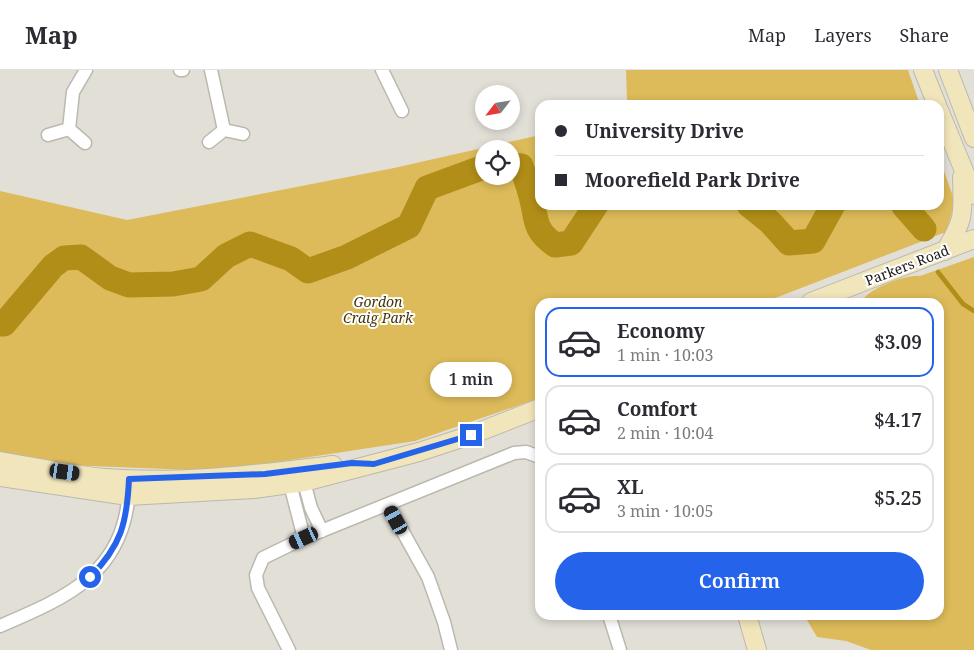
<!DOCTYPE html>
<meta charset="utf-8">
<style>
body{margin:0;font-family:"Noto Serif",serif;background:#f7f7f7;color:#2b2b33;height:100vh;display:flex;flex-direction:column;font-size:19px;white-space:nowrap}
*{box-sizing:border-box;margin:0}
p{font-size:16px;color:#7c7c81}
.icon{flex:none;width:28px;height:28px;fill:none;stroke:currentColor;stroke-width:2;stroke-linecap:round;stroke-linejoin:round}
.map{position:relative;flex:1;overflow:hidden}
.panel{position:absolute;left:535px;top:228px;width:409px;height:322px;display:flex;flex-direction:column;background:#fff;border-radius:15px;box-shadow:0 2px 8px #0003}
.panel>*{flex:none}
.hud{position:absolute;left:535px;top:30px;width:409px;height:110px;border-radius:15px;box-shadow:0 2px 8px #0003;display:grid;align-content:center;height:110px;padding:0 20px;background:#fff}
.needle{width:32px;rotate:239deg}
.buttons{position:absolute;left:475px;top:15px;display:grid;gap:10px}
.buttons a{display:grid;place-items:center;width:45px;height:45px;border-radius:50%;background:#fff;box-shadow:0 2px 8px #0003;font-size:25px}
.end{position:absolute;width:22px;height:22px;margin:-11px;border:6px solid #2563eb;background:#fff;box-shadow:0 0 0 2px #fff}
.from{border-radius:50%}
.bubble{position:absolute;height:35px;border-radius:18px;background:#fff;box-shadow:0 2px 8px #0003;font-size:16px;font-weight:600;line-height:35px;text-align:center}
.car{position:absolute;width:15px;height:30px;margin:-15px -8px;border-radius:6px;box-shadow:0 0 4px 1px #0007;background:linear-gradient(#222 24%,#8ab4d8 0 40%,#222 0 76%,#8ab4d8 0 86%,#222 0)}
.hud b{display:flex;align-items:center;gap:18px;height:48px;font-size:19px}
.hud b+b{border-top:1px solid #e1e1e2}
.hud i{width:12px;height:12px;background:#2b2b33}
ul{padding:9px 0 0;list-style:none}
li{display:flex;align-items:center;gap:15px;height:70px;margin:0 10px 8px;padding:0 10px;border:2px solid #e1e1e2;border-radius:15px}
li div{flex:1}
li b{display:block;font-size:19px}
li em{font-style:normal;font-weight:600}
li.selected{border-color:#2563eb}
li>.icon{width:45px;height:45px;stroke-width:1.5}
.button{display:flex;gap:10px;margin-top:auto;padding:10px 20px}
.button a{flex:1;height:58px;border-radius:30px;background:#2563eb;color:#fff;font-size:20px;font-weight:600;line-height:58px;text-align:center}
header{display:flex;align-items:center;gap:30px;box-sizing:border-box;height:70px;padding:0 25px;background:#fff;border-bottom:1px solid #e1e1e2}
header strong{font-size:24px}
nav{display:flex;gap:28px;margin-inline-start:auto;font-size:18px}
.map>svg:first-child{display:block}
</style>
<header>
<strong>Map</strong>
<nav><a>Map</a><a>Layers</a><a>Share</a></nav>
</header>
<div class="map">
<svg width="974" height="580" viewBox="0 0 974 580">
<rect width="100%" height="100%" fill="#e2dfd7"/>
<path fill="#ddbb5a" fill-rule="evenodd" d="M626,0H908L920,35H619L627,30Z
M540,65V135H939V87L955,132L946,162L765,232H540V328L415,371L217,401L40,394L0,385V121L127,150L394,98ZM484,79H511V106H484Z
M974,187V580H871L846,571L817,567L804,545H939V232H864L863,230C867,219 909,203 920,206Z"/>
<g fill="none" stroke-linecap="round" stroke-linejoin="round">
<path stroke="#b18e17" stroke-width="4.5" d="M938,202L963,234L974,241"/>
<path stroke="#b18e17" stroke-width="25" d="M511,95L521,96C524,105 528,114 530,123C538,148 531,158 555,175L571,173L596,135
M749,135L770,152L789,173L813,171L833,135
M903,135L924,159
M0,254H4L53,196L64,188L81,187L110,208L129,215L173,214L201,209L226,186L250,174L291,189L308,201L347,187L409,156L427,118L484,97"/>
<g stroke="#bbb8b0" stroke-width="15">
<path id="street" d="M180,0H183
M211,0L224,60L243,64
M382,0L402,41
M48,65L69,59
M209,72L224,60
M85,73L69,59L73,22L86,0
M299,406L304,412L311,438L322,461
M292,407L290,414L304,468
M388,435L428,507L444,552L451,580
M609,545L620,580
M0,556C68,527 125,503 129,419
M289,580L258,518L256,505L263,488L304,468L514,383L526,382L540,387"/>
</g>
<g stroke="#bbb8b0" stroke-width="20">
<path id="secondary" d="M923,0L937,35
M948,0L974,68
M939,40L974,125
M945,181C965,149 963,144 962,107
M811,232L974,169
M0,391C35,397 70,405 105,408C181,414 259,404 333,395
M0,407L128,426L254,419L304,412L419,382L471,365L540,338
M747,545L757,580"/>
</g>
<use href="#street" stroke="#fff" stroke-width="12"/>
<use href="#secondary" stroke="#f1e5bb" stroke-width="18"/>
</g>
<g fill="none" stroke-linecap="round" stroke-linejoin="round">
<path stroke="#2563eb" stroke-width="6" d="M90,507C121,476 127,453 129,409L265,404L352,393L374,394L471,365"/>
</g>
<g text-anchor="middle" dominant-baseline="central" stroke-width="4" stroke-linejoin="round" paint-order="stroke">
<g font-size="14" fill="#1a1916" stroke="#fff">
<text transform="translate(907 195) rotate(-21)">Parkers Road</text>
</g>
<g font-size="14" font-style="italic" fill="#433506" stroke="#fff">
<text x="378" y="231">Gordon<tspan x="378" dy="16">Craig Park</tspan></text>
</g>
</g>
</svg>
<div class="buttons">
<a><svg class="needle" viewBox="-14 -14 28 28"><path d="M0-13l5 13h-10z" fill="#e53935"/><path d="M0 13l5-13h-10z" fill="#7c7c81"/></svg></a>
<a><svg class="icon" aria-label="locate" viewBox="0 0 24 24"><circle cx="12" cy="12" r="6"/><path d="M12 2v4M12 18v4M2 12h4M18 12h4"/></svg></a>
</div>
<i class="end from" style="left:90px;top:507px"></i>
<i class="end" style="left:471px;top:365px"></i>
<div class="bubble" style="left:430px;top:292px;width:82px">1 min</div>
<i class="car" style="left:65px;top:402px;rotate:98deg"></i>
<i class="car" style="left:396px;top:450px;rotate:331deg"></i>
<i class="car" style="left:304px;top:468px;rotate:245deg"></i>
<div class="hud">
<b><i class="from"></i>University Drive</b>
<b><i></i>Moorefield Park Drive</b>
</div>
<section class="panel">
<ul>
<li class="selected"><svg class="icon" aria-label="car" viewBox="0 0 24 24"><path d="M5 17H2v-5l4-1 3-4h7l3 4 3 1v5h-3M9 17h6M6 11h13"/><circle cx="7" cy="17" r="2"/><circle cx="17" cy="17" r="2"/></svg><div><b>Economy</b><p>1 min · 10:03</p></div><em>$3.09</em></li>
<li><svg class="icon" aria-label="car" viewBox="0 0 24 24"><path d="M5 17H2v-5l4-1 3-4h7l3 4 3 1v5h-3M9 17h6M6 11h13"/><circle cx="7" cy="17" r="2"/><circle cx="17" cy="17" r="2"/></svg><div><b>Comfort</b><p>2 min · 10:04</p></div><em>$4.17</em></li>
<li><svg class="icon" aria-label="car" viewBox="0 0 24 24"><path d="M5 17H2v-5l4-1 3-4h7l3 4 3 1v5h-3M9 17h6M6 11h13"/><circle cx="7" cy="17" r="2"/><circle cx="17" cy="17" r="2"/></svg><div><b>XL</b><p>3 min · 10:05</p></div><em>$5.25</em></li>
</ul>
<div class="button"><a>Confirm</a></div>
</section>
</div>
